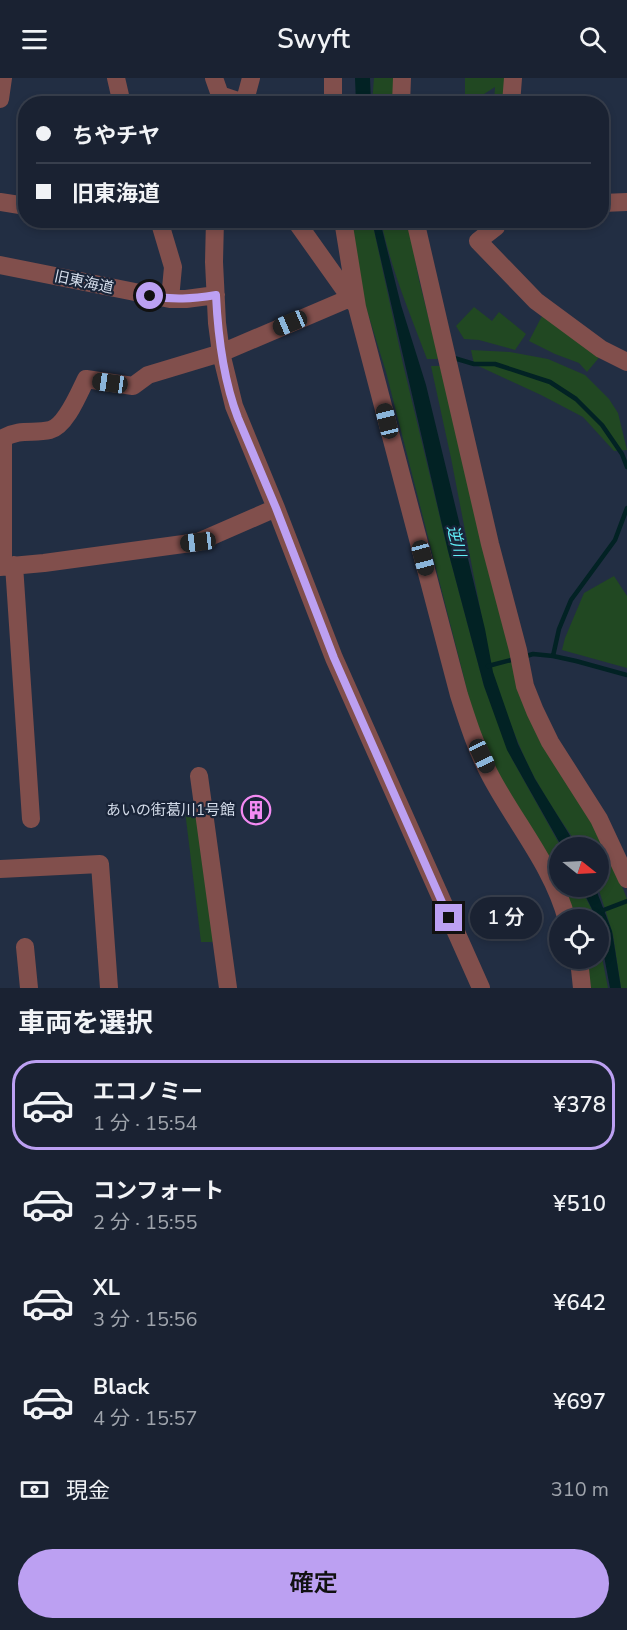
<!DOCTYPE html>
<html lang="ja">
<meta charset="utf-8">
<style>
body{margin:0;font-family:"Nunito Sans","Noto Sans JP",sans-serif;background:#272f3e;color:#f1f3f6;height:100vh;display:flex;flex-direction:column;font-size:22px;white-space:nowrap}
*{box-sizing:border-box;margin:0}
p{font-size:20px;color:#9fa4ac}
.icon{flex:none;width:33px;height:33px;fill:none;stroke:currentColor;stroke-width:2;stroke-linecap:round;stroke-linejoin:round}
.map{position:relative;height:910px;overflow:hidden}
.drawer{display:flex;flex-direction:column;background:#1a2232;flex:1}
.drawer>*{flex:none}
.top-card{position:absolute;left:18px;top:18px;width:591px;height:132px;border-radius:24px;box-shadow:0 3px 9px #0003,0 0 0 2px #383f4d;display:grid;align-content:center;height:132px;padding:0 18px;background:#1a2232}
.needle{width:39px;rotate:108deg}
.fabs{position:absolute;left:549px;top:759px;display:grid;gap:12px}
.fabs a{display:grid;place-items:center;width:60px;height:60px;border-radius:50%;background:#1a2232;box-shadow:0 3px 9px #0003,0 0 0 2px #383f4d;font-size:30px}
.end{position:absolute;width:27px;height:27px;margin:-14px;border:8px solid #bca0f2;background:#111;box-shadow:0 0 0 3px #111}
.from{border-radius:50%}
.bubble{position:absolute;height:42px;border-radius:21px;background:#1a2232;box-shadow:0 3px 9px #0003,0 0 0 2px #383f4d;font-size:20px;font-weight:600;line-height:42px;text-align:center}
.car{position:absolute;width:18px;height:36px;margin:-18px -9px;border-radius:8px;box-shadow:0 0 4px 2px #0007;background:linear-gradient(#222 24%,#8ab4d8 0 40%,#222 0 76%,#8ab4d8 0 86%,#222 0)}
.top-card b{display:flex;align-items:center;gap:21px;height:57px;font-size:22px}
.top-card b+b{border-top:2px solid #383f4d}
.top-card i{width:15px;height:15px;background:#f1f3f6}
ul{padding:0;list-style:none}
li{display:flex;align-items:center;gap:18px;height:90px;margin:0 12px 9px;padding:0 6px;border:3px solid transparent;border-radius:24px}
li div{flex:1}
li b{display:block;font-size:22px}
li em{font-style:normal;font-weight:600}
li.active{border-color:#bca0f2}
li>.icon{width:54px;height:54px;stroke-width:1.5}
h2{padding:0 18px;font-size:27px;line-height:72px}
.pay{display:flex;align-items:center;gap:15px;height:66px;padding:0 18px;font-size:22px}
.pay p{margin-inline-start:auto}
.primary-button{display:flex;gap:12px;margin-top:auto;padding:12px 18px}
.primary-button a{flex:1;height:69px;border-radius:36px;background:#bca0f2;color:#111;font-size:24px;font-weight:600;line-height:69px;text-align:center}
header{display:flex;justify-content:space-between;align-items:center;height:78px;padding:0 18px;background:#1a2232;font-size:27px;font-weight:600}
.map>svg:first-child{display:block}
</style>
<header><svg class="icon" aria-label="menu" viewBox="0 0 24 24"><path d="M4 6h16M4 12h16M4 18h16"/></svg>Swyft<svg class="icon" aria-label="search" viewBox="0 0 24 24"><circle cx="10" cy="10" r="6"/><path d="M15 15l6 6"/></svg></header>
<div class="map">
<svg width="627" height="910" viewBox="0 0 627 910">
<rect width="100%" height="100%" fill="#222e43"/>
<path fill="#214822" d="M374,0H395V25L372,26Z
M465,0H509L507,25H492L494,24L495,9L470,25H465Z
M343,143H372L403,286L448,473L484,608L512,681L561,769L560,770L559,800L482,678L463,596L386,294L365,226Z
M381,143H408L419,202L439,281H427C410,236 391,191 381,143Z
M474,229L492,243L499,234L526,256L515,272L479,262L464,261L456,248Z
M543,236L602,276L587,294L579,285L555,276L529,263Z
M471,272L510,274L548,281L585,297L609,321L618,335L627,372L614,373L583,339L541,317L474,286Z
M431,288H440L514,586L604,762L627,821V910H621L613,857L598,809V770L579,769C562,744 544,718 530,691C515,659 502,626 492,592L451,380Z
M614,498L627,518V590L562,572L565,560L584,515Z
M198,731L217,864H201L185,733Z
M563,809H580L591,830L593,841H574Z
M599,864L608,910H591L587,881L598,880Z"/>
<path fill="#022224" d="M355,0H370L371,25H356Z
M372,143H380L401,227L426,307L485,551L493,594L518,666L535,701L577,769H562L507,672L484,608L448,473Z
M581,809H595L612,853L621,910H610L599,851L598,842L597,841Z"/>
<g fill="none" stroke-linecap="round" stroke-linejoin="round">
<path stroke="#022224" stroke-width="4.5" d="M454,280L474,286H495L550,304L576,321L602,347L622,376L627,389
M627,430L615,462L571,522L559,551L553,578L576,583L627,597
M523,579L533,576L553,578
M488,588L515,581
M601,833L627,823"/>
<path stroke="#814f4c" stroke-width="18" d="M116,0L122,26
M214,0L220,17L244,25
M0,21L3,0
M244,26L251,0
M333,26V0
M401,26L402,0
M511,26L513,0
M0,124L26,128
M602,125L627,124
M159,142L173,189L170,221
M215,142L214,184L217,245L221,275L234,328L276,430L334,580L481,910
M295,142L354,225
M343,142L357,229L459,617C468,645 477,673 491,699C516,746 553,789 567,842
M415,142L490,466L518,572L525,608L535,633L550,664L599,741L627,801
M498,142L496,149L478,163L536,223L601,271L627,284
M0,187L170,221H186L216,217
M14,487L31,741
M3,488V360C21,350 33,356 50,352C66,348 79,315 86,301L133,308L148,297L221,275L350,220
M0,489L44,485L198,464L276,430
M199,698L228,910
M0,791L100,786L109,910
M25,869L29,910
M578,880L580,891L582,910"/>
</g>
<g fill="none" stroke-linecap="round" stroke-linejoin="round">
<path stroke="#bca0f2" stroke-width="8" d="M150,218C174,222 191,221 216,217C218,259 223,301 238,340L276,430L334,580L449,840"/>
</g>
<defs>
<g id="building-ring" transform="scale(1.5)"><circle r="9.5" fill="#192438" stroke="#f38af2" stroke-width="1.5"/><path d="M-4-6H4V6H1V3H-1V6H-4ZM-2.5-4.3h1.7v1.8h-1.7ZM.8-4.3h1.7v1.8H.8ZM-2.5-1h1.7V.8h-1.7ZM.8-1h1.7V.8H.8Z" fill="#f38af2"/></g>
</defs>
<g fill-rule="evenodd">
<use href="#building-ring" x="256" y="732"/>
</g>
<g text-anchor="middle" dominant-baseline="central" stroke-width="4.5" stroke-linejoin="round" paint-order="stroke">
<g font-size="15" fill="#d3dbe9" stroke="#192438">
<text transform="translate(84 204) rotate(12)">旧東海道</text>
</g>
<g font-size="15" fill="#d3dbe9" stroke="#192438" text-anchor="end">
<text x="235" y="732">あいの街葛川1号館</text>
</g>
<g font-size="16" font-style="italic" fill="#62f0f9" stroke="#192438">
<text transform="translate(456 463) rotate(76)">逆川</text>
</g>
</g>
</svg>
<div class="fabs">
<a><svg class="needle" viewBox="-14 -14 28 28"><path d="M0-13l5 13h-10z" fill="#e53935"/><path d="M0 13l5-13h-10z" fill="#9fa4ac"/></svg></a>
<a><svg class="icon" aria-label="locate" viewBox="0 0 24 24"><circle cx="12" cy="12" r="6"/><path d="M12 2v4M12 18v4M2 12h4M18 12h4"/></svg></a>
</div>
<i class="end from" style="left:150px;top:218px"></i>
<i class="end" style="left:449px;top:840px"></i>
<div class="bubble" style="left:470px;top:819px;width:72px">1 分</div>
<i class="car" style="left:290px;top:245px;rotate:247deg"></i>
<i class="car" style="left:110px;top:305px;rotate:278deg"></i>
<i class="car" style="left:387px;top:343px;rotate:346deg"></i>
<i class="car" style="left:198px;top:464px;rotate:263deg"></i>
<i class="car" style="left:423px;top:480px;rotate:165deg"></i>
<i class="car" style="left:482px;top:678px;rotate:155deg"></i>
<div class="top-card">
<b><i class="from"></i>ちやチヤ</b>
<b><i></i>旧東海道</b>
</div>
</div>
<section class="drawer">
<h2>車両を選択</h2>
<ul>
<li class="active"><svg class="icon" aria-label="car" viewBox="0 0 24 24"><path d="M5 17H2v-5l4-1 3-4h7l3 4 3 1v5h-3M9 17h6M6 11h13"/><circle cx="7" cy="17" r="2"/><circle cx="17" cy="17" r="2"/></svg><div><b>エコノミー</b><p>1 分 · 15:54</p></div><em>¥378</em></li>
<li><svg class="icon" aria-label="car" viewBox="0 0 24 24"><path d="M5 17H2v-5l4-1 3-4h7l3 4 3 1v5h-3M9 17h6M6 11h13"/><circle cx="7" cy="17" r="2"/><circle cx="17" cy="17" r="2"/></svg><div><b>コンフォート</b><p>2 分 · 15:55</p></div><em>¥510</em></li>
<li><svg class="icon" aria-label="car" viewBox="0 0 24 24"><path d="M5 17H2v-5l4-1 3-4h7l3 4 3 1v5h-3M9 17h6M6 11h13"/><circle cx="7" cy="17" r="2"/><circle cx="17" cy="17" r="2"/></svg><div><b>XL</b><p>3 分 · 15:56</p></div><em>¥642</em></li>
<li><svg class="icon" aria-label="car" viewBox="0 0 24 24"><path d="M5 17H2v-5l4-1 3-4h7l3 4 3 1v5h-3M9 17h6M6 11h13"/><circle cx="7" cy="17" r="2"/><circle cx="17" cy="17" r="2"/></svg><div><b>Black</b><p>4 分 · 15:57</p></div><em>¥697</em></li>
</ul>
<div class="pay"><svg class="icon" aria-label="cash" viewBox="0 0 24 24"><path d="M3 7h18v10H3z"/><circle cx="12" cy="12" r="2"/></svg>現金<p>310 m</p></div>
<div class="primary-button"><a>確定</a></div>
</section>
